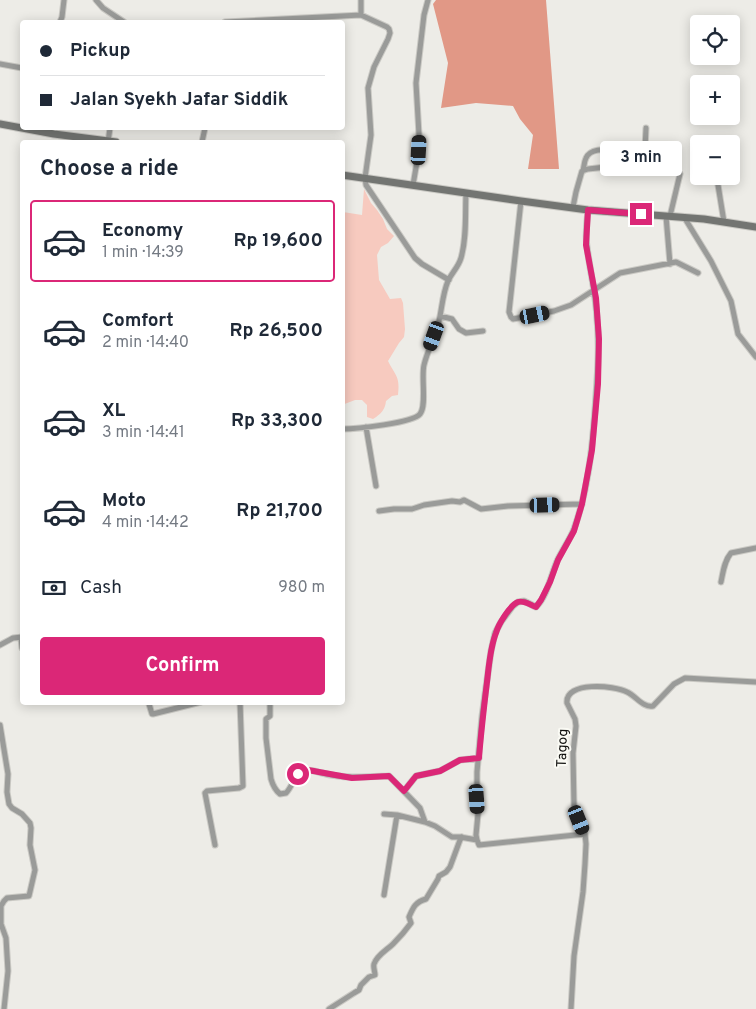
<!DOCTYPE html>
<meta charset="utf-8">
<style>
body{margin:0;font-family:Overpass,sans-serif;background:#f6f6f7;color:#1f2937;height:100vh;display:flex;flex-direction:column;font-size:19px;white-space:nowrap}
*{box-sizing:border-box;margin:0}
p{font-size:16px;color:#747a83}
.icon{flex:none;width:28px;height:28px;fill:none;stroke:currentColor;stroke-width:2;stroke-linecap:round;stroke-linejoin:round}
.map{position:relative;flex:1;overflow:hidden}
.details{position:absolute;left:20px;top:140px;width:325px;height:565px;display:flex;flex-direction:column;background:#fff;border-radius:5px;box-shadow:0 2px 12px #0003}
.details>*{flex:none}
.guide{position:absolute;left:20px;top:20px;width:325px;height:110px;border-radius:5px;box-shadow:0 2px 12px #0003;display:grid;align-content:center;height:110px;padding:0 20px;background:#fff}
.buttons{position:absolute;left:690px;top:15px;display:grid;gap:10px}
.buttons a{display:grid;place-items:center;width:50px;height:50px;border-radius:5px;background:#fff;box-shadow:0 2px 12px #0003;font-size:25px}
.end{position:absolute;width:22px;height:22px;margin:-11px;border:6px solid #db2777;background:#fff;box-shadow:0 0 0 2px #fff}
.from{border-radius:50%}
.bubble{position:absolute;height:35px;border-radius:5px;background:#fff;box-shadow:0 2px 12px #0003;font-size:16px;font-weight:700;line-height:35px;text-align:center}
.car{position:absolute;width:15px;height:30px;margin:-15px -8px;border-radius:6px;box-shadow:0 0 4px 1px #0007;background:linear-gradient(#222 24%,#8ab4d8 0 40%,#222 0 76%,#8ab4d8 0 86%,#222 0)}
.guide b{display:flex;align-items:center;gap:18px;height:48px;font-size:19px}
.guide b+b{border-top:1px solid #e0e1e3}
.guide i{width:12px;height:12px;background:#1f2937}
ul{padding:0;list-style:none}
li{display:flex;align-items:center;gap:15px;height:82px;margin:0 10px 8px;padding:0 10px;border:2px solid transparent;border-radius:5px}
li div{flex:1}
li b{display:block;font-size:19px}
li em{font-style:normal;font-weight:700}
li.current{border-color:#db2777}
li>.icon{width:45px;height:45px;stroke-width:1.5}
h2{padding:0 20px;font-size:22px;line-height:60px}
.pay{display:flex;align-items:center;gap:12px;height:55px;padding:0 20px;font-size:19px}
.pay p{margin-inline-start:auto}
.primary-button{display:flex;gap:10px;margin-top:auto;padding:10px 20px}
.primary-button a{flex:1;height:58px;border-radius:5px;background:#db2777;color:#fff;font-size:20px;font-weight:700;line-height:58px;text-align:center}
.map>svg:first-child{display:block}
</style>
<div class="map">
<svg width="756" height="1009" viewBox="0 0 756 1009">
<rect width="100%" height="100%" fill="#edece7"/>
<path fill="#f7cabf" d="M364,189L371,203L377,210L383,219L387,229L394,236L388,243L381,247L377,255L379,280L390,299L401,298L403,303L405,329L404,337L399,343L388,361C396,377 400,376 398,395L392,396L386,401C385,410 381,414 373,419L367,417V405L362,400H355L342,405L343,212L362,215Z"/>
<path fill="#e19886" d="M436,0H546L559,169H528L533,135L520,119L513,106L476,103L441,108L448,63L433,4Z"/>
<g fill="none" stroke-linecap="round" stroke-linejoin="round">
<g stroke="#cac9c4" stroke-width="7">
<path id="street" d="M96,0L103,8L124,22
M361,0V15L387,27L389,29L390,33L388,39L374,67L368,88L371,135L365,178L366,185L415,258L422,264L449,280
M60,22L62,17L64,0
M225,22L361,15
M0,64L22,68
M108,142L110,128
M202,142L205,128
M583,171C584,167 584,162 586,158C590,149 604,148 613,152
M719,176L718,185L724,222
M413,185L419,150V135L416,83L424,15L428,0
M521,201L509,312L511,317L513,319L554,311L571,305L620,273L676,262L698,273
M573,207L576,192L582,171L588,169L606,167L610,163L613,152L618,149H645L646,128
M666,216L670,264
M670,216L680,174
M684,217L711,261L731,301L738,334L756,357
M440,316L452,319L459,329L466,333L483,331
M366,427L376,486
M342,429C356,429 413,423 420,414C427,406 421,377 424,365C427,352 434,339 438,325C442,311 442,295 448,281C452,272 458,268 461,258C467,237 465,214 466,193
M379,511L394,509H412L424,505L452,501L460,502L464,500L481,509L508,506L582,504
M721,582C723,573 724,561 731,553L756,548
M21,637L22,648
M0,645L13,638L22,637
M270,702V716L266,719V738L271,779C273,786 275,790 280,794L286,793C292,787 294,777 299,773C306,768 314,771 322,773C344,779 367,777 389,776L420,808L425,822
M149,704L152,714H153L201,702
M0,725L8,774L7,792L9,804L12,808L22,814L30,823L31,828L30,845L35,870L29,896L7,898L4,901L1,906V924L6,938L8,971L4,1009
M404,791L416,776L440,771L460,760L479,758
M384,814L397,815L425,822L435,826L452,837H460L477,840L479,845L585,834
M477,840L476,835L478,814L477,789V772L482,716L491,651L495,633L501,622L513,606L518,602L524,601L536,607C548,595 551,574 558,559C563,549 570,539 574,529C588,490 592,450 595,410C597,379 600,349 597,319C596,295 590,271 587,247C585,235 587,222 588,210
M215,845L205,793L207,791L239,788L243,786L240,702
M384,895L397,815
M329,1009L354,993L359,990L361,985L369,977L375,975C375,971 373,968 374,964C377,955 387,950 393,944C399,938 406,930 411,923L409,917C413,908 415,902 426,899L438,879L439,876L446,872L450,867L460,840L462,837
M571,1009L574,956L583,892L585,864L586,844L585,834L577,816L574,805L573,753L576,726L575,719L567,703C565,681 614,685 627,692C636,696 643,708 653,706L674,684L685,678L756,682"/>
</g>
<g stroke="#cac9c4" stroke-width="9">
<path id="secondary" d="M0,124L54,134L116,142
M342,175L521,201L588,210L704,219L756,227"/>
</g>
<use href="#street" stroke="#9a9b99" stroke-width="5"/>
<use href="#secondary" stroke="#737572" stroke-width="7"/>
</g>
<g fill="none" stroke-linecap="round" stroke-linejoin="round">
<path stroke="#db2777" stroke-width="6" d="M298,774L308,770L352,778L389,776L404,791L416,776L440,771L460,760L479,758C481,733 484,707 487,682C489,665 490,648 496,633C498,625 510,605 518,602C524,600 530,605 536,607L541,600L550,582L558,560L574,531L582,504L592,450L598,384L599,339L596,298L586,245L588,210L641,214"/>
</g>
<g text-anchor="middle" dominant-baseline="central" stroke-width="4" stroke-linejoin="round" paint-order="stroke">
<g font-size="14" fill="#11110f" stroke="#fafaf4">
<text transform="translate(563 748) rotate(-88)">Tagog</text>
</g>
</g>
</svg>
<div class="buttons">
<a><svg class="icon" aria-label="locate" viewBox="0 0 24 24"><circle cx="12" cy="12" r="6"/><path d="M12 2v4M12 18v4M2 12h4M18 12h4"/></svg></a>
<a>+</a>
<a>−</a>
</div>
<i class="end from" style="left:298px;top:774px"></i>
<i class="end" style="left:641px;top:214px"></i>
<div class="bubble" style="left:600px;top:141px;width:82px">3 min</div>
<i class="car" style="left:419px;top:150px;rotate:3deg"></i>
<i class="car" style="left:535px;top:315px;rotate:78deg"></i>
<i class="car" style="left:434px;top:336px;rotate:200deg"></i>
<i class="car" style="left:545px;top:505px;rotate:88deg"></i>
<i class="car" style="left:477px;top:799px;rotate:176deg"></i>
<i class="car" style="left:579px;top:820px;rotate:158deg"></i>
<div class="guide">
<b><i class="from"></i>Pickup</b>
<b><i></i>Jalan Syekh Jafar Siddik</b>
</div>
<section class="details">
<h2>Choose a ride</h2>
<ul>
<li class="current"><svg class="icon" aria-label="car" viewBox="0 0 24 24"><path d="M5 17H2v-5l4-1 3-4h7l3 4 3 1v5h-3M9 17h6M6 11h13"/><circle cx="7" cy="17" r="2"/><circle cx="17" cy="17" r="2"/></svg><div><b>Economy</b><p>1 min · 14:39</p></div><em>Rp 19,600</em></li>
<li><svg class="icon" aria-label="car" viewBox="0 0 24 24"><path d="M5 17H2v-5l4-1 3-4h7l3 4 3 1v5h-3M9 17h6M6 11h13"/><circle cx="7" cy="17" r="2"/><circle cx="17" cy="17" r="2"/></svg><div><b>Comfort</b><p>2 min · 14:40</p></div><em>Rp 26,500</em></li>
<li><svg class="icon" aria-label="car" viewBox="0 0 24 24"><path d="M5 17H2v-5l4-1 3-4h7l3 4 3 1v5h-3M9 17h6M6 11h13"/><circle cx="7" cy="17" r="2"/><circle cx="17" cy="17" r="2"/></svg><div><b>XL</b><p>3 min · 14:41</p></div><em>Rp 33,300</em></li>
<li><svg class="icon" aria-label="car" viewBox="0 0 24 24"><path d="M5 17H2v-5l4-1 3-4h7l3 4 3 1v5h-3M9 17h6M6 11h13"/><circle cx="7" cy="17" r="2"/><circle cx="17" cy="17" r="2"/></svg><div><b>Moto</b><p>4 min · 14:42</p></div><em>Rp 21,700</em></li>
</ul>
<div class="pay"><svg class="icon" aria-label="cash" viewBox="0 0 24 24"><path d="M3 7h18v10H3z"/><circle cx="12" cy="12" r="2"/></svg>Cash<p>980 m</p></div>
<div class="primary-button"><a>Confirm</a></div>
</section>
</div>
